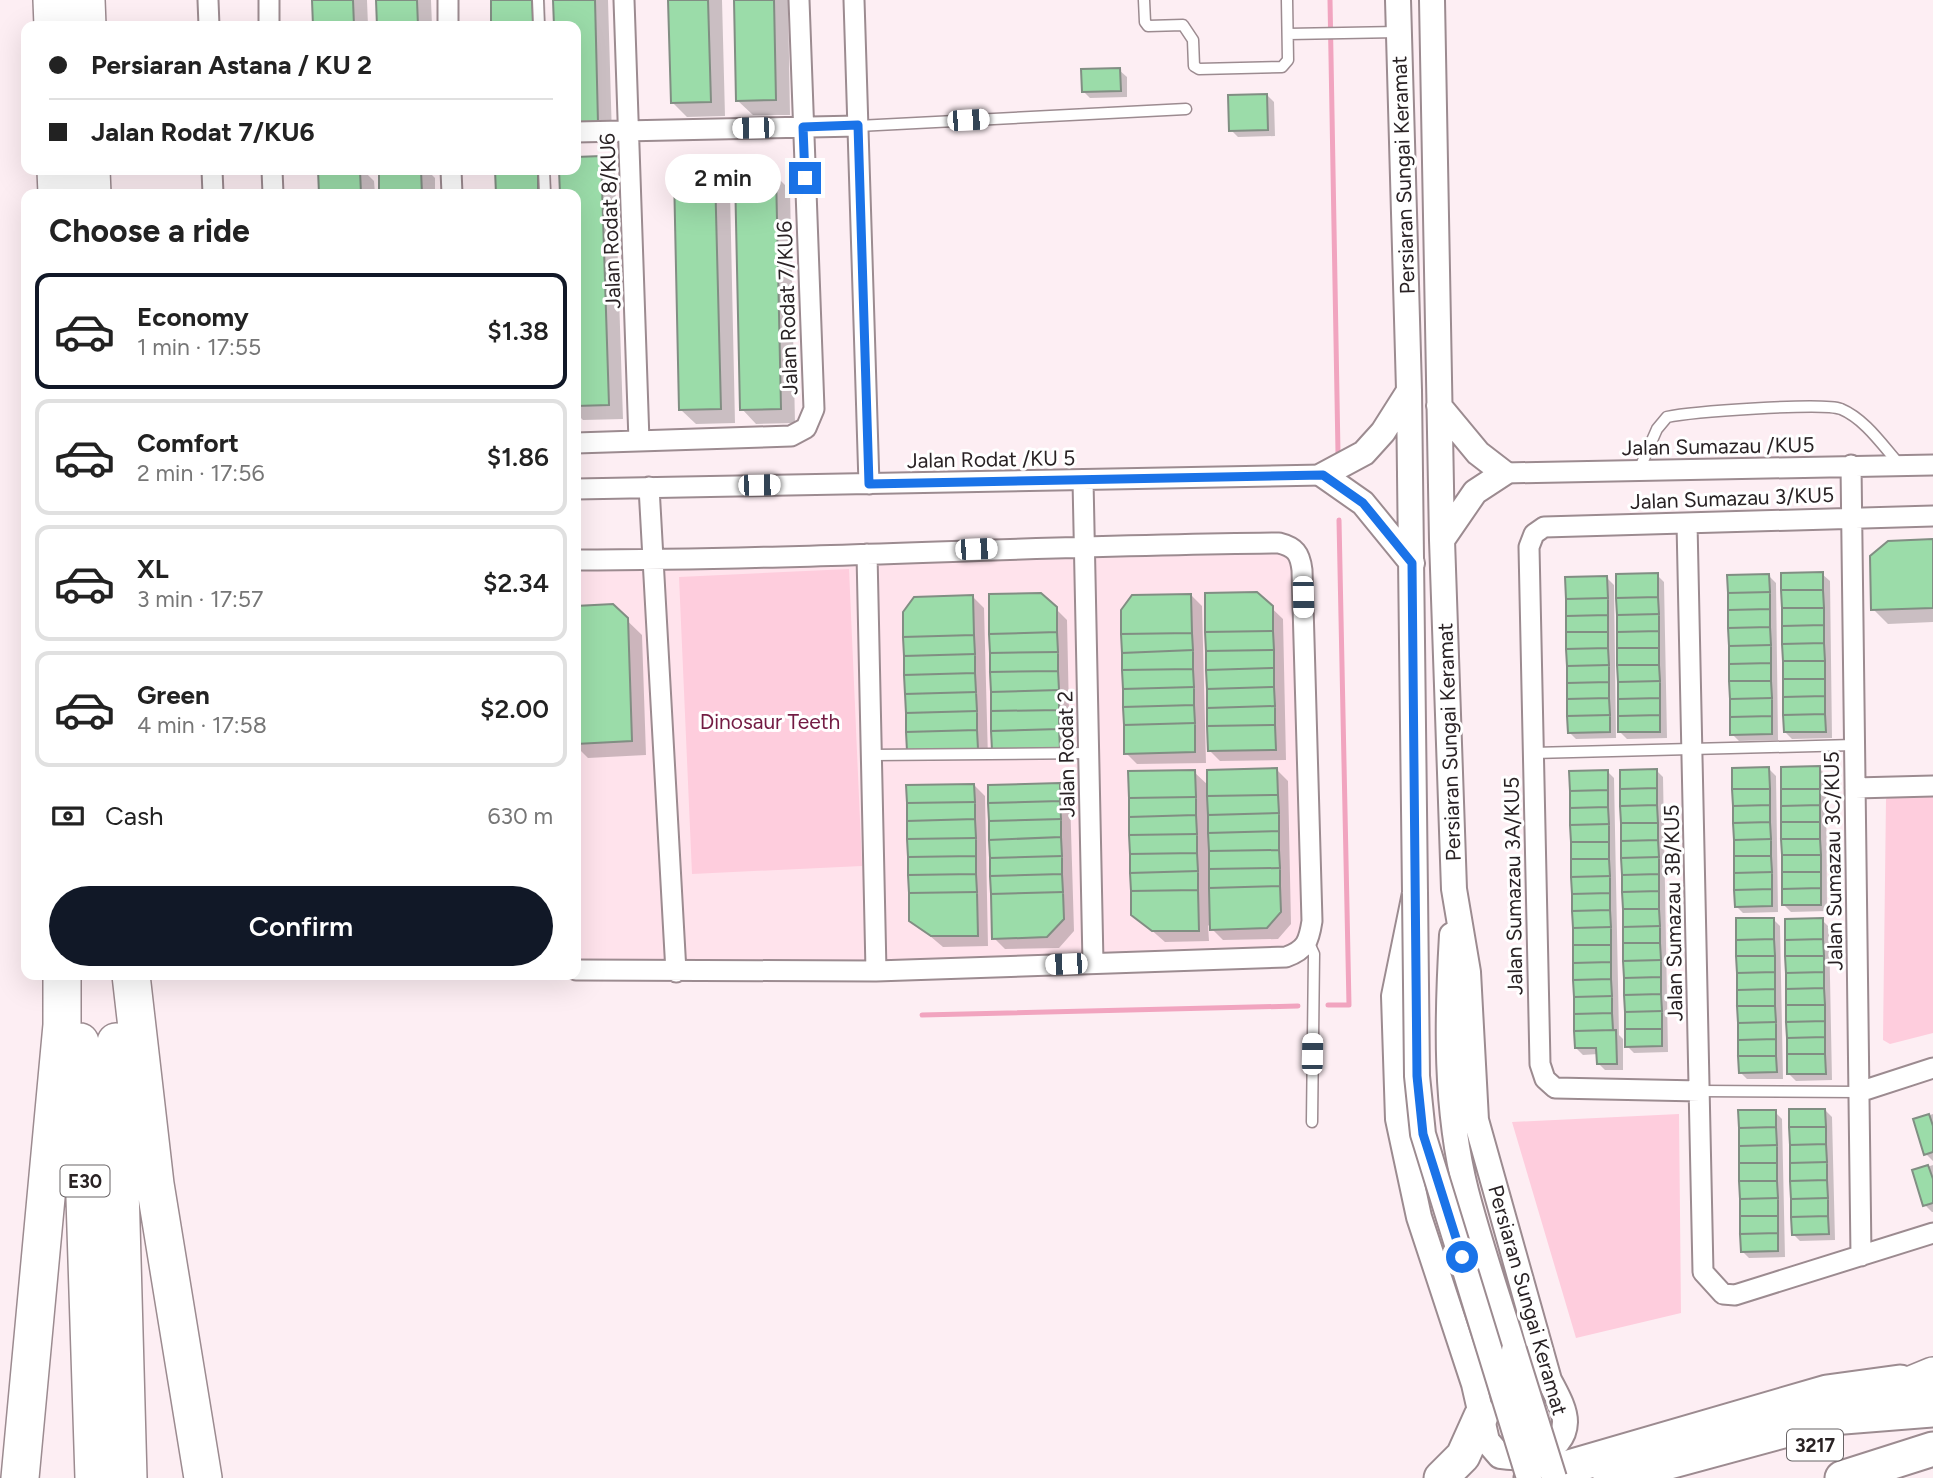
<!DOCTYPE html>
<meta charset="utf-8">
<style>
body{margin:0;font-family:Figtree,sans-serif;background:#f2f2f2;color:#222;height:100vh;display:flex;flex-direction:column;font-size:26px;white-space:nowrap}
*{box-sizing:border-box;margin:0}
p{font-size:23px;color:#767676}
.icon{flex:none;width:38px;height:38px;fill:none;stroke:currentColor;stroke-width:2;stroke-linecap:round;stroke-linejoin:round}
.map{position:relative;flex:1;overflow:hidden}
.details{position:absolute;left:21px;top:189px;width:560px;height:791px;display:flex;flex-direction:column;background:#fff;border-radius:14px;box-shadow:0 7px 28px #0002}
.details>*{flex:none}
.banner{position:absolute;left:21px;top:21px;width:560px;height:154px;border-radius:14px;box-shadow:0 7px 28px #0002;display:grid;align-content:center;height:154px;padding:0 28px;background:#fff}
.end{position:absolute;width:32px;height:32px;margin:-16px;border:9px solid #1a73e8;background:#fff;box-shadow:0 0 0 4px #fff}
.from{border-radius:50%}
.bubble{position:absolute;height:49px;border-radius:24px;background:#fff;box-shadow:0 7px 28px #0002;font-size:23px;font-weight:600;line-height:49px;text-align:center}
.car{position:absolute;width:21px;height:42px;margin:-21px -10px;border-radius:9px;box-shadow:0 0 5px 2px #0007;background:linear-gradient(#fff 24%,#345 0 40%,#fff 0 76%,#345 0 86%,#fff 0)}
.banner b{display:flex;align-items:center;gap:24px;height:66px;font-size:26px}
.banner b+b{border-top:2px solid #e0e0e0}
.banner i{width:18px;height:18px;background:#222}
ul{padding:0;list-style:none}
li{display:flex;align-items:center;gap:21px;height:116px;margin:0 14px 10px;padding:0 14px;border:4px solid #e0e0e0;border-radius:14px}
li div{flex:1}
li b{display:block;font-size:26px}
li em{font-style:normal;font-weight:600}
li.selected{border-color:#111827}
li>.icon{width:63px;height:63px;stroke-width:1.5}
h2{padding:0 28px;font-size:32px;line-height:84px}
.pay{display:flex;align-items:center;gap:18px;height:77px;padding:0 28px;font-size:26px}
.pay p{margin-inline-start:auto}
.action{display:flex;gap:14px;margin-top:auto;padding:14px 28px}
.action a{flex:1;height:80px;border-radius:42px;background:#111827;color:#fff;font-size:28px;font-weight:600;line-height:80px;text-align:center}
.map>svg:first-child{display:block}
</style>
<div class="map">
<svg width="1933" height="1478" viewBox="0 0 1933 1478">
<rect width="100%" height="100%" fill="#fdeef3"/>
<path fill="#ffe3ec" d="M1289,554L1295,574L1302,937L1283,950L658,965L576,964V565Z"/>
<path fill="#fecddd" d="M849,569L862,866L692,874L679,577Z
M1933,783V1033L1890,1044L1883,1040L1886,799L1902,784Z
M1679,1114L1681,1313L1576,1338L1512,1122Z"/>
<path fill="#0003" d="M314,0H367L368,26H314Z
M378,0H431L432,26H378Z
M492,0H545L546,26H493Z
M555,0H608L612,137L576,138V26H556Z
M670,0H722L725,116L687,117L672,102Z
M736,0H788L790,115H753L738,101Z
M1119,70L1127,77V97L1090,98L1083,91Z
M1267,95L1274,102L1275,136L1238,137L1231,130Z
M600,158L615,173L623,419L583,420L576,413V194H562L561,170H576V159Z
M320,170H363L374,181L375,194H320Z
M380,170H427L435,178V194H381Z
M497,170H547L551,175L552,194H498Z
M715,175L730,190L735,423L696,424L681,410Z
M775,175L790,190L795,423L756,424L742,409Z
M1933,541V622L1888,624L1873,609Z
M1822,574L1830,581L1832,738L1792,739L1785,732Z
M1657,575L1664,582L1667,738L1627,739L1620,732Z
M1769,576L1776,583L1778,740L1739,741L1732,734Z
M1607,578L1614,585L1616,738L1576,739L1569,732Z
M1256,593L1283,619L1286,760L1220,761L1209,750Z
M1191,595L1202,606L1206,763L1137,764L1126,753Z
M973,597L984,608L988,759L919,761L908,750Z
M612,606L642,635L646,755L588,758L576,746V607Z
M1056,609L1067,620L1070,758L1005,760L994,749Z
M1819,768L1826,775L1827,911L1791,912L1784,905Z
M1769,769L1776,776L1778,912L1743,913L1736,906Z
M1277,770L1288,781L1291,924L1278,939L1223,940L1208,925L1209,941L1165,942L1133,914L1194,772L1209,786Z
M1656,770L1663,777L1668,1052L1634,1053L1627,1046Z
M1607,771L1614,778L1619,1035L1623,1039V1070H1605L1598,1063V1054L1583,1055L1576,1048L1571,772Z
M974,785L985,796L988,946L943,947L911,920Z
M1059,785L1070,796L1074,931L1059,948L1005,949L994,938Z
M1773,919L1780,926L1783,1079H1747L1740,1072Z
M1822,920L1829,927L1832,1080L1796,1081L1789,1074Z
M1825,1110L1832,1117L1835,1240L1800,1241L1793,1234Z
M1775,1112L1782,1119L1785,1257L1749,1258L1742,1251Z
M1933,1114V1161L1926,1154L1915,1120Z
M1933,1165V1212H1932L1925,1205L1914,1171Z"/>
<g fill="none" stroke-linecap="round" stroke-linejoin="round">
<path stroke="#f1a4bf" stroke-width="5" d="M1330,0L1338,453
M1328,1005H1349L1339,520
M922,1015L1298,1006"/>
</g>
<path fill="#9bdca9" stroke="#818e83" stroke-width="2" d="M312,0H353L354,26H313Z
M376,0H417L418,26H377Z
M491,0H532L533,26H491Z
M553,0H595L598,123H576V26H554Z
M668,0H708L711,102L671,103Z
M734,0H774L776,100L736,101Z
M1120,68L1121,91L1082,92L1081,69Z
M1267,94L1268,130L1229,131L1228,95Z
M601,156L609,405L576,406V194H560L559,170H576V157Z
M318,170H360L361,194H319Z
M379,170H421L422,194H379Z
M495,170H538V194H496Z
M715,173L721,409L679,410L674,174Z
M776,173L781,409L740,410L735,174Z
M1933,539V608L1871,610L1870,556L1888,541Z
M1823,572V590H1781V573Z
M1658,573V597L1616,598V574Z
M1769,574L1770,592L1728,593L1727,575Z
M1607,576L1608,598L1566,599L1565,577Z
M1781,590H1823L1824,608H1782Z
M1257,592L1273,606V631L1205,632V593Z
M1770,592V609L1728,610V593Z
M1041,593L1057,607V632L989,634V594Z
M1191,594L1192,633L1121,634V610L1132,595Z
M973,595L974,635L903,637V612L914,597Z
M1658,597L1659,614L1617,615L1616,598Z
M1608,598V615L1566,616V599Z
M613,604L628,618L632,741L576,744V606Z
M1782,608H1824V625L1782,626Z
M1770,609V627L1728,628V610Z
M1659,614V631L1617,632V615Z
M1608,615V632H1566V616Z
M1824,625V643L1782,644V626Z
M1770,627L1771,645L1729,646L1728,628Z
M1273,631L1274,650L1206,651L1205,632Z
M1659,631V648H1617V632Z
M1057,632L1058,652L990,653L989,634Z
M1566,632H1608V648L1566,649Z
M1192,633L1193,650L1122,653L1121,634Z
M974,635L975,654L904,656L903,637Z
M1824,643L1825,661H1783L1782,644Z
M1771,645V663L1729,664V646Z
M1608,648L1609,665L1567,666L1566,649Z
M1617,648H1659V665H1617Z
M1193,650V669L1122,670V653Z
M1274,650V668L1206,670V651Z
M1058,652V671L990,672V653Z
M975,654V673L904,675V656Z
M1783,661H1825V679H1783Z
M1771,663V681H1729V664Z
M1609,665V682L1567,683V666Z
M1617,665H1659L1660,681L1618,682Z
M1274,668V687L1207,689L1206,670Z
M1193,669L1194,687L1123,689L1122,670Z
M1058,671L1059,690L991,692L990,672Z
M975,673L976,692L905,694L904,675Z
M1783,679H1825V696L1783,697Z
M1660,681V698L1618,699V682Z
M1729,681H1771L1772,698L1730,699Z
M1609,682V698L1567,699V683Z
M1194,687V705L1123,707V689Z
M1274,687L1275,706L1207,708V689Z
M1059,690V710L991,711V692Z
M976,692L977,711L906,713L905,694Z
M1825,696V714L1783,715V697Z
M1609,698L1610,715L1567,716V699Z
M1660,698V715L1618,716V699Z
M1772,698V716L1730,717V699Z
M1194,705L1195,723L1124,725L1123,707Z
M1275,706V725L1207,726V708Z
M1059,710V729L991,731V711Z
M977,711V730L906,732V713Z
M1825,714L1826,732H1784L1783,715Z
M1610,715V732L1568,733L1567,716Z
M1660,715V732H1618V716Z
M1772,716V734L1730,735V717Z
M1195,723V752L1124,754V725Z
M1275,725L1276,750L1208,751L1207,726Z
M1059,729L1060,748L992,750L991,731Z
M977,730L978,749L907,751L906,732Z
M1820,766V789H1781V767Z
M1769,767L1770,789H1732V768Z
M1277,768L1278,795L1207,796V770Z
M1657,769V788L1620,789V770Z
M1195,770L1196,797L1129,798L1128,771Z
M1608,770V790L1570,791L1569,771Z
M1060,783V801L988,803V785Z
M974,784L975,802L907,803L906,785Z
M1657,788V805L1620,806V789Z
M1732,789H1770V805L1733,806Z
M1781,789H1820V805L1781,806Z
M1608,790V807L1570,808V791Z
M1278,795L1279,813L1208,815L1207,796Z
M1196,797V815L1129,817V798Z
M1060,801L1061,819L989,821L988,803Z
M975,802V819L907,821V803Z
M1657,805L1658,823H1621L1620,806Z
M1770,805V822L1733,823V806Z
M1820,805V822H1781V806Z
M1608,807L1609,824L1570,825V808Z
M1279,813V831L1208,833V815Z
M1196,815L1197,834L1129,835V817Z
M975,819L976,838L907,839V821Z
M1061,819V837L989,840V821Z
M1770,822L1771,839L1734,840L1733,823Z
M1781,822H1820V839H1781Z
M1621,823H1658V840L1621,841Z
M1609,824V842H1571L1570,825Z
M1279,831V850L1209,851L1208,833Z
M1197,834V853L1130,854L1129,835Z
M1061,837L1062,856L990,858L989,840Z
M976,838V856L908,857L907,839Z
M1771,839V856H1734V840Z
M1781,839H1820L1821,855H1782Z
M1658,840L1659,857L1621,858V841Z
M1571,842H1609V859H1571Z
M1279,850L1280,868L1209,869V851Z
M1197,853L1198,871L1130,873V854Z
M1782,855H1821V872H1782Z
M976,856V874L908,875V857Z
M1062,856V874L990,876V858Z
M1734,856H1771L1772,872L1734,873Z
M1659,857V874L1622,875L1621,858Z
M1571,859H1609L1610,876L1571,877Z
M1280,868V886L1209,888V869Z
M1198,871V890L1131,891L1130,873Z
M1772,872V889L1734,890V873Z
M1782,872H1821V888L1782,889Z
M976,874L977,892L909,893L908,875Z
M1062,874L1063,892L991,894L990,876Z
M1659,874V891L1622,892V875Z
M1610,876V893L1572,894L1571,877Z
M1280,886L1281,912L1267,928L1210,930L1209,888Z
M1821,888V905H1782V889Z
M1772,889V906L1735,907L1734,890Z
M1198,890L1199,931H1152L1131,915V891Z
M1659,891V909H1623L1622,892Z
M977,892L978,936H931L909,921V893Z
M1063,892L1064,919L1047,937L992,939L991,894Z
M1610,893V910L1572,911V894Z
M1623,909H1659L1660,926L1623,927Z
M1610,910L1611,927L1573,928L1572,911Z
M1736,918H1774V939L1736,940Z
M1823,918V939L1785,940V919Z
M1660,926V943H1623V927Z
M1611,927V945H1573V928Z
M1774,939L1775,956H1736V940Z
M1823,939L1824,956H1785V940Z
M1623,943H1660L1661,960L1623,961Z
M1573,945H1611V962L1573,963Z
M1736,956H1775V972L1737,973Z
M1785,956H1824V972L1786,973Z
M1661,960V977L1624,978L1623,961Z
M1611,962V979L1573,980V963Z
M1775,972V989L1737,990V973Z
M1824,972V988L1786,989V973Z
M1661,977V994L1624,995V978Z
M1611,979L1612,996L1574,997L1573,980Z
M1824,988L1825,1005H1786V989Z
M1775,989V1006H1737V990Z
M1661,994L1662,1011L1625,1012L1624,995Z
M1612,996V1013L1574,1014V997Z
M1786,1005H1825V1021L1786,1022Z
M1737,1006H1775L1776,1022L1738,1023Z
M1662,1011V1029H1625V1012Z
M1612,1013L1613,1030L1574,1031V1014Z
M1825,1021V1037L1787,1038L1786,1022Z
M1776,1022V1039L1738,1040V1023Z
M1625,1029H1662V1046L1625,1047Z
M1616,1030L1617,1064H1597L1596,1048H1575L1574,1031Z
M1825,1037V1054H1787V1038Z
M1776,1039V1056H1738V1040Z
M1787,1054H1825L1826,1074H1787Z
M1738,1056H1776L1777,1072L1739,1073Z
M1789,1109H1825L1826,1127H1789Z
M1738,1110H1776V1127L1739,1128Z
M1929,1114L1933,1126V1152L1924,1155L1913,1119Z
M1776,1127L1777,1145L1739,1146V1128Z
M1789,1127H1826V1144L1790,1145Z
M1826,1144L1827,1162L1790,1163V1145Z
M1777,1145V1163H1739V1146Z
M1827,1162V1180L1790,1181V1163Z
M1739,1163H1777V1181H1739Z
M1928,1165L1933,1179V1203L1923,1206L1912,1170Z
M1827,1180L1828,1198L1791,1199L1790,1181Z
M1739,1181H1777L1778,1198L1740,1199Z
M1778,1198V1216H1740V1199Z
M1828,1198V1216L1791,1217V1199Z
M1740,1216H1778V1233L1740,1234Z
M1828,1216L1829,1234L1792,1235L1791,1217Z
M1778,1233V1251L1741,1252L1740,1234Z"/>
<g fill="none" stroke-linecap="round" stroke-linejoin="round">
<g stroke="#9c8b90" stroke-width="13">
<path id="service" d="M538,0L539,26
M1144,0L1145,22L1148,26L1183,25L1193,40L1194,66L1199,69L1282,67L1288,60L1287,0
M1288,34L1398,32
M858,126L1186,109
M544,170L545,194
M1639,470L1657,429L1667,417C1690,412 1822,402 1841,409C1865,419 1883,446 1900,465
M1533,753L1854,745
M872,755L1089,753
M1309,943L1314,954L1312,1122
M1700,1091L1859,1092"/>
</g>
<g stroke="#9c8b90" stroke-width="23">
<path id="minor" d="M208,0L209,26
M269,0V26
M448,0V26
M624,0L639,441
M854,0L869,484
M576,132L858,126
M212,170L213,194
M272,170L273,194
M451,170L452,194
M576,443L791,436L806,428L814,409L799,0
M1851,465L1861,1256
M1504,473L1933,465
M1083,480L1093,963
M649,487L676,972
M576,489L1323,475
M1687,523L1703,1272L1723,1294L1735,1295L1933,1233
M867,554L876,971
M576,560C810,560 1045,545 1279,543C1295,547 1300,553 1302,570L1312,921C1309,941 1306,950 1286,957L876,971L576,970
M1855,788L1933,786
M1700,1091L1555,1088L1545,1079L1540,1064L1529,547L1534,534L1544,527L1933,516
M1859,1092L1933,1068"/>
</g>
<g stroke="#9c8b90" stroke-width="28">
<path id="tertiary" d="M1398,0L1409,390L1415,893L1394,996L1398,1119L1419,1217L1474,1384L1487,1441L1500,1456C1524,1460 1564,1454 1565,1422C1565,1408 1555,1392 1549,1380L1476,1120L1468,972L1454,889L1442,540L1432,0
M1409,391L1383,432L1364,453L1323,475L1363,503L1412,563
M1439,406L1478,453L1504,473L1475,492L1442,540
M1452,935C1447,1020 1445,1108 1466,1191C1480,1245 1498,1297 1514,1350"/>
</g>
<g stroke="#9c8b90" stroke-width="37">
<path id="trunk" d="M1441,1478L1463,1456L1481,1416
M1531,1478L1827,1392L1900,1382
M1610,1478L1831,1418L1933,1410
M1842,1478L1933,1449"/>
</g>
<g stroke="#9c8b90" stroke-width="40">
<path id="motorway" d="M52,0L53,26
M86,0L87,26
M56,170L57,194
M91,170L92,194
M131,975L155,1184L203,1478
M80,1042L94,1478
M116,1042L128,1478
M1831,1418L1933,1376
M20,1478L62,1025V975"/>
</g>
<use href="#service" stroke="#fff" stroke-width="10"/>
<use href="#minor" stroke="#fff" stroke-width="19"/>
<use href="#tertiary" stroke="#fff" stroke-width="24"/>
<use href="#trunk" stroke="#fff" stroke-width="33"/>
<use href="#motorway" stroke="#fff" stroke-width="37"/>
<g stroke="#9c8b90" stroke-width="28" stroke-linecap="butt">
<path id="tertiary-bridge" d="M1415,893L1417,1076L1423,1134L1529,1478
M1514,1350L1554,1478"/>
</g>
<use href="#tertiary-bridge" stroke="#fff" stroke-width="24"/>
</g>
<g fill="none" stroke-linecap="round" stroke-linejoin="round">
<path stroke="#1a73e8" stroke-width="9" d="M805,178L803,127L858,125L869,484L1323,475L1363,503L1412,563L1417,1076L1423,1134L1462,1257"/>
</g>
<g text-anchor="middle" dominant-baseline="central" stroke-width="6" stroke-linejoin="round" paint-order="stroke">
<g fill="#fff" stroke="#696466" stroke-width="2">
<rect x="60.5" y="1165.5" width="49" height="31" rx="5"/>
<rect x="1787" y="1429.5" width="56" height="31" rx="5"/>
</g>
<g font-size="19" font-weight="bold" fill="#292224">
<text x="85" y="1181">E30</text>
<text x="1815" y="1445">3217</text>
</g>
<g font-size="21" fill="#292224" stroke="#fff">
<text transform="translate(1403 175) rotate(-92)">Persiaran Sungai Keramat</text>
<text transform="translate(610 221) rotate(-92)">Jalan Rodat 8/KU6</text>
<text transform="translate(787 308) rotate(-92)">Jalan Rodat 7/KU6</text>
<text transform="translate(1718 446) rotate(-1)">Jalan Sumazau /KU5</text>
<text transform="translate(991 459) rotate(-1)">Jalan Rodat /KU 5</text>
<text transform="translate(1732 498) rotate(-2)">Jalan Sumazau 3/KU5</text>
<text transform="translate(1449 742) rotate(-92)">Persiaran Sungai Keramat</text>
<text transform="translate(1066 754) rotate(-91)">Jalan Rodat 2</text>
<text transform="translate(1833 861) rotate(-91)">Jalan Sumazau 3C/KU5</text>
<text transform="translate(1513 886) rotate(-91)">Jalan Sumazau 3A/KU5</text>
<text transform="translate(1673 913) rotate(-91)">Jalan Sumazau 3B/KU5</text>
<text transform="translate(1528 1300) rotate(74)">Persiaran Sungai Keramat</text>
</g>
<g font-size="21" fill="#731b43" stroke="#fff">
<text x="770" y="721">Dinosaur Teeth</text>
</g>
</g>
</svg>
<i class="end from" style="left:1462px;top:1257px"></i>
<i class="end" style="left:805px;top:178px"></i>
<div class="bubble" style="left:665px;top:154px;width:116px">2 min</div>
<i class="car" style="left:968px;top:120px;rotate:87deg"></i>
<i class="car" style="left:753px;top:128px;rotate:269deg"></i>
<i class="car" style="left:759px;top:485px;rotate:89deg"></i>
<i class="car" style="left:976px;top:549px;rotate:88deg"></i>
<i class="car" style="left:1303px;top:597px;rotate:179deg"></i>
<i class="car" style="left:1066px;top:964px;rotate:268deg"></i>
<i class="car" style="left:1312px;top:1054px;rotate:1deg"></i>
<div class="banner">
<b><i class="from"></i>Persiaran Astana / KU 2</b>
<b><i></i>Jalan Rodat 7/KU6</b>
</div>
<section class="details">
<h2>Choose a ride</h2>
<ul>
<li class="selected"><svg class="icon" aria-label="car" viewBox="0 0 24 24"><path d="M5 17H2v-5l4-1 3-4h7l3 4 3 1v5h-3M9 17h6M6 11h13"/><circle cx="7" cy="17" r="2"/><circle cx="17" cy="17" r="2"/></svg><div><b>Economy</b><p>1 min · 17:55</p></div><em>$1.38</em></li>
<li><svg class="icon" aria-label="car" viewBox="0 0 24 24"><path d="M5 17H2v-5l4-1 3-4h7l3 4 3 1v5h-3M9 17h6M6 11h13"/><circle cx="7" cy="17" r="2"/><circle cx="17" cy="17" r="2"/></svg><div><b>Comfort</b><p>2 min · 17:56</p></div><em>$1.86</em></li>
<li><svg class="icon" aria-label="car" viewBox="0 0 24 24"><path d="M5 17H2v-5l4-1 3-4h7l3 4 3 1v5h-3M9 17h6M6 11h13"/><circle cx="7" cy="17" r="2"/><circle cx="17" cy="17" r="2"/></svg><div><b>XL</b><p>3 min · 17:57</p></div><em>$2.34</em></li>
<li><svg class="icon" aria-label="car" viewBox="0 0 24 24"><path d="M5 17H2v-5l4-1 3-4h7l3 4 3 1v5h-3M9 17h6M6 11h13"/><circle cx="7" cy="17" r="2"/><circle cx="17" cy="17" r="2"/></svg><div><b>Green</b><p>4 min · 17:58</p></div><em>$2.00</em></li>
</ul>
<div class="pay"><svg class="icon" aria-label="cash" viewBox="0 0 24 24"><path d="M3 7h18v10H3z"/><circle cx="12" cy="12" r="2"/></svg>Cash<p>630 m</p></div>
<div class="action"><a>Confirm</a></div>
</section>
</div>
